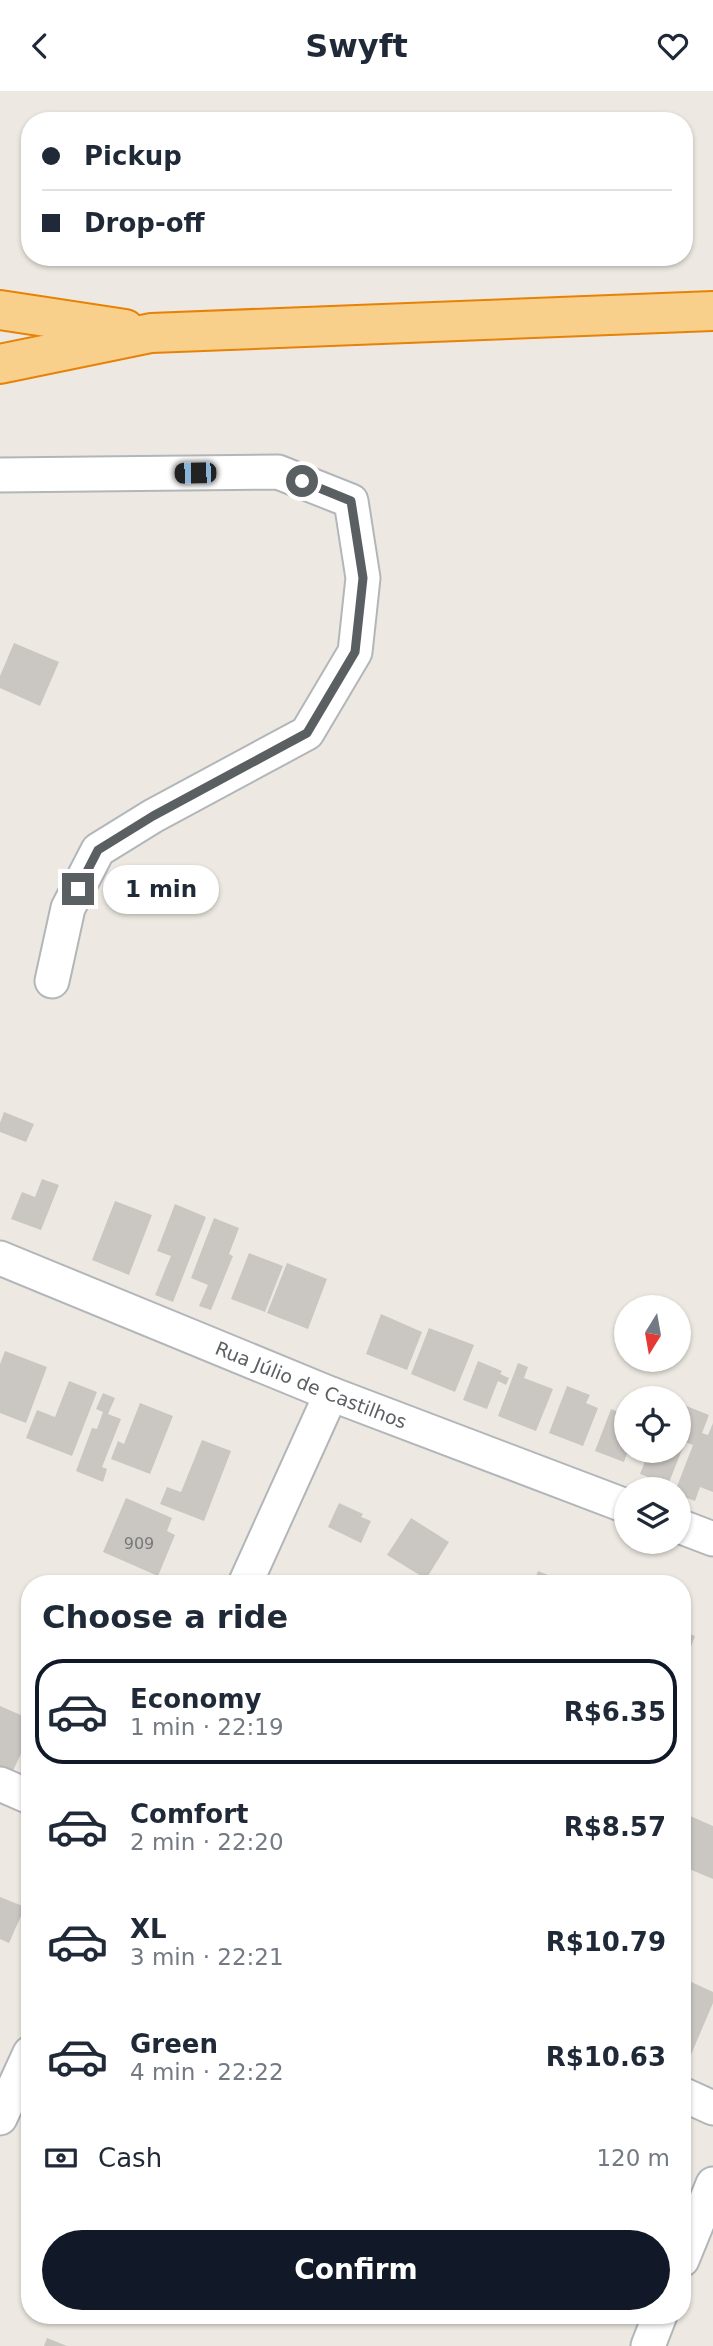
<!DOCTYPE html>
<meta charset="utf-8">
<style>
body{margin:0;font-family:"DejaVu Sans",sans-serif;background:#f6f6f7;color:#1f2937;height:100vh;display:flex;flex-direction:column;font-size:26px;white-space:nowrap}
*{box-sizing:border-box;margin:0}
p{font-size:23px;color:#747a83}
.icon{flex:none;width:38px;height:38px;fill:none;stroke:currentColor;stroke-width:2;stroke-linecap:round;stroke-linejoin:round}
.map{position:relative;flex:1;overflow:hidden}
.sheet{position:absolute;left:21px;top:1484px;width:670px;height:749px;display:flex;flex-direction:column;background:#fff;border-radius:28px;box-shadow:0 2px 5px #0004}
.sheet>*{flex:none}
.guide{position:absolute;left:21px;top:21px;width:672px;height:154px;border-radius:28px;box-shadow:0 2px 5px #0004;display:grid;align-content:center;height:154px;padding:0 21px;background:#fff}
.needle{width:46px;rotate:191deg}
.fabs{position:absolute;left:614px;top:1204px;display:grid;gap:14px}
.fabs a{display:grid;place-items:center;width:77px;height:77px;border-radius:50%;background:#fff;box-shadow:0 2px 5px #0004;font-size:35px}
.end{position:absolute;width:32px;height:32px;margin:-16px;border:9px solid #5a5f62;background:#fff;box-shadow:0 0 0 4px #fff}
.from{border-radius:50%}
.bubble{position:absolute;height:49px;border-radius:24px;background:#fff;box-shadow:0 2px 5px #0004;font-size:23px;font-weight:600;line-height:49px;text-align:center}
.car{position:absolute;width:21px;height:42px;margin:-21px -10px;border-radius:9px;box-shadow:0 0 5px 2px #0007;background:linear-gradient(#222 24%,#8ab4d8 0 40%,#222 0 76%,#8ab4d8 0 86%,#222 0)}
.guide b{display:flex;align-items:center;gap:24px;height:66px;font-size:26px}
.guide b+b{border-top:2px solid #e0e1e3}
.guide i{width:18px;height:18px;background:#1f2937}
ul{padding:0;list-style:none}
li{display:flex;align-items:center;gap:21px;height:105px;margin:0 14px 10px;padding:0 7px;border:4px solid transparent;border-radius:28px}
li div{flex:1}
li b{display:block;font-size:26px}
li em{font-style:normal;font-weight:600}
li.selected{border-color:#111827}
li>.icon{width:63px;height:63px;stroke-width:1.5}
h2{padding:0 21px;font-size:32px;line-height:84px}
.pay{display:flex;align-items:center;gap:18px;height:77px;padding:0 21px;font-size:26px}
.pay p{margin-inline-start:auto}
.action{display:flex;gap:14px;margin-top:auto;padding:14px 21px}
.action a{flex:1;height:80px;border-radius:42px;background:#111827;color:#fff;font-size:28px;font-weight:600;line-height:80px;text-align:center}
header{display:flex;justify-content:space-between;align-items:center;height:91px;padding:0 21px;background:#fff;font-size:32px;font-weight:600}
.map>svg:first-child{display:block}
</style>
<header><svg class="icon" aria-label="back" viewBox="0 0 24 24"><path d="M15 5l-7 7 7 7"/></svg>Swyft<svg class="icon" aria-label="heart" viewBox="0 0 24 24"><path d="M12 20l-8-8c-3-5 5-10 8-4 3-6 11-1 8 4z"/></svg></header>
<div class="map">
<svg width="713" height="2255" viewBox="0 0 713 2255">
<rect width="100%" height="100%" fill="#ede9e2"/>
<path fill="#cac6c1" d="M14,552L59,571L40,615L0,597V585Z
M4,1021L34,1033L26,1051L0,1041V1032Z
M42,1088L59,1094L41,1139L11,1128L22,1101L35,1106Z
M115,1110L152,1124L129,1184L92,1169Z
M175,1113L206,1126L173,1211L155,1204L171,1165L157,1160Z
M214,1127L239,1137L229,1163L233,1165L211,1219L199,1215L208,1194L191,1187Z
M249,1162L283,1175L265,1221L231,1208Z
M287,1172L327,1188L308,1238L267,1222Z
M381,1223L422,1241L407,1279L366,1263Z
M429,1237L474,1254L455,1301L411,1283Z
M5,1260L47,1276L26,1332L0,1322V1273Z
M478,1270L502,1280L500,1283L509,1287L506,1294L498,1290L487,1318L463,1309Z
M518,1272L528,1276L524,1287L553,1298L536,1340L498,1325Z
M69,1290L97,1301L72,1365L26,1347L37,1319L55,1326Z
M567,1295L590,1304L586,1312L598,1317L583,1355L549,1342Z
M103,1302L115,1307L108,1323L121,1328L102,1376L107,1378L103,1391L76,1380L92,1337L97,1338L103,1321L96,1318Z
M623,1311L626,1313V1360H628L624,1371L595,1360L611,1318L619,1321Z
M140,1312L173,1325L150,1383L111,1368L118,1350L124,1353Z
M679,1312L709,1324L702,1342L708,1344L713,1332V1401L700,1396L695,1410L679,1404V1398H676L693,1354L685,1351L668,1394L640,1383L649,1360H679Z
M202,1349L231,1360L204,1430L160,1413L167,1396L181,1401Z
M126,1407L172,1427L167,1440L175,1444L158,1485L103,1461Z
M339,1412L363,1423L361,1426L371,1430L361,1452L328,1436Z
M411,1427L449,1451L426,1488L387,1464Z
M538,1480L570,1493H533Z
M682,1540L695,1545L683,1577H682Z
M0,1615L30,1628V1643L12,1682L0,1677Z
M688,1724L713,1735V1788L682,1775V1736Z
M0,1806L25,1816L9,1852L0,1848Z
M687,1889L713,1901V1912L690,1966L682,1963V1898Z
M47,2247L67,2255H44Z"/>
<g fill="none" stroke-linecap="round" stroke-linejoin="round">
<g stroke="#b2b6b9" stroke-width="37">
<g id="minor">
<path d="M0,384L278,381L351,410L363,487L355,561L307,642L153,725L98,759L68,817L52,890"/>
<path id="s1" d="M0,1167L331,1303L626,1415"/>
<path d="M679,1435L713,1448"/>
<path d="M245,1493L331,1303"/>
<path d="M0,1693L30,1706"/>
<path d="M682,2003L713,2017"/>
<path d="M0,2027L30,1962"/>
<path d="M682,2169L713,2093"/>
<path d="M648,2255L660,2224"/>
</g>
</g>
<g stroke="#e78207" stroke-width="42">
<path id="highway" d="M0,219L125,238
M0,273L151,242L713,220"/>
</g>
<use href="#minor" stroke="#fff" stroke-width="33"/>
<use href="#highway" stroke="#f9cf8c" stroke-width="38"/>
</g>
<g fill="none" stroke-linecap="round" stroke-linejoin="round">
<path stroke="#5a5f62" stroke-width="9" d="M78,798L98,759L153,725L307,642L355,561L363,487L351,410L302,390"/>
</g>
<g text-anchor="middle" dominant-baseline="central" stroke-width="6" stroke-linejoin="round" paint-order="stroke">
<g font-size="16" fill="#76797a">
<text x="139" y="1452">909</text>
</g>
<g font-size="19" fill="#5a5f62" stroke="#fff">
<text stroke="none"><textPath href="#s1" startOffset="336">Rua Júlio de Castilhos</textPath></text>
</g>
</g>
</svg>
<div class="fabs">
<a><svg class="needle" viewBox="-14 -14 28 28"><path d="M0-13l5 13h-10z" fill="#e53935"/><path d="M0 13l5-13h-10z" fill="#747a83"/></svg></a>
<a><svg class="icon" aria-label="locate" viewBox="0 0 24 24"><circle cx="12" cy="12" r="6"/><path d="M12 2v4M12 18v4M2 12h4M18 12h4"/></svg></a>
<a><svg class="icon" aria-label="layers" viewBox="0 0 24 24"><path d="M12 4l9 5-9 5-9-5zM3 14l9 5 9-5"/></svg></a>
</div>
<i class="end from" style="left:302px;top:390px"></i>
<i class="end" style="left:78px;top:798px"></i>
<div class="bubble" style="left:103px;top:774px;width:116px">1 min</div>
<i class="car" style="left:195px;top:382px;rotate:269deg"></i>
<div class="guide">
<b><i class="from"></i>Pickup</b>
<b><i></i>Drop-off</b>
</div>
<section class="sheet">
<h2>Choose a ride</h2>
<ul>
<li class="selected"><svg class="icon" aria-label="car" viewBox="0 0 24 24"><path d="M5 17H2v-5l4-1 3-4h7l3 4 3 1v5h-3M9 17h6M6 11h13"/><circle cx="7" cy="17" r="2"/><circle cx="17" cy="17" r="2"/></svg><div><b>Economy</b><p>1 min · 22:19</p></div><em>R$6.35</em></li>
<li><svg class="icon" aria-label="car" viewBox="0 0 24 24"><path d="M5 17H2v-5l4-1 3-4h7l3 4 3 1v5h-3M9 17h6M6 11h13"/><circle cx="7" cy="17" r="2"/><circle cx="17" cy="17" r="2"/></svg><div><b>Comfort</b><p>2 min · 22:20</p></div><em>R$8.57</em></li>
<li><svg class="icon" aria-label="car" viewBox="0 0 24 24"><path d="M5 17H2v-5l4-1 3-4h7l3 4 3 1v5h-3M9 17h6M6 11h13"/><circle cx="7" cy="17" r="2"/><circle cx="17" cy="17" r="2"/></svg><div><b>XL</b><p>3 min · 22:21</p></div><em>R$10.79</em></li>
<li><svg class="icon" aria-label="car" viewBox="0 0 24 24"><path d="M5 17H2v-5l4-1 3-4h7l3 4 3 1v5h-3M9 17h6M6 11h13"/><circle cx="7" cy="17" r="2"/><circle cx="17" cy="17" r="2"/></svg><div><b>Green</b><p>4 min · 22:22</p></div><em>R$10.63</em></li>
</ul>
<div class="pay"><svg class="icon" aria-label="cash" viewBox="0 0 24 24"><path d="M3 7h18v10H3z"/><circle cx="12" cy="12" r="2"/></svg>Cash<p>120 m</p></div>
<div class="action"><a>Confirm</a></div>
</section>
</div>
